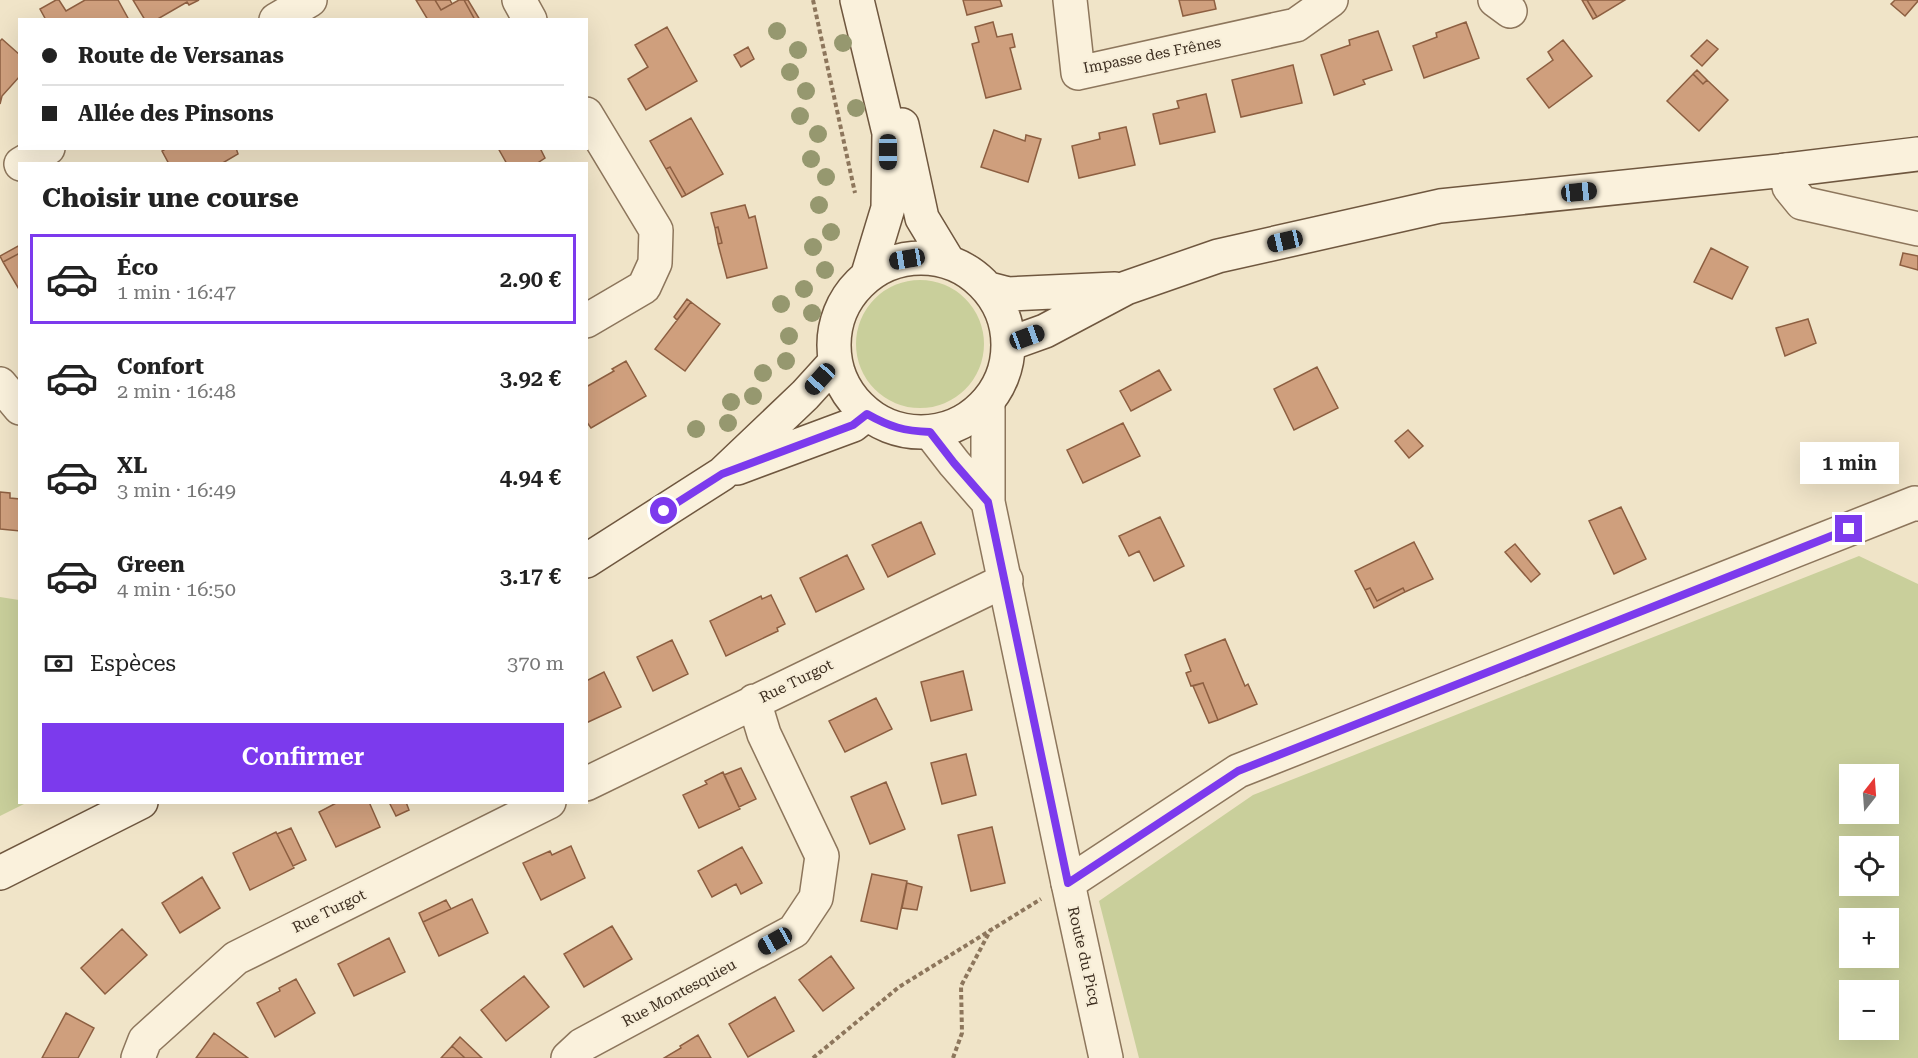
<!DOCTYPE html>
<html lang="fr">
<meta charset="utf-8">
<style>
body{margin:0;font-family:"Roboto Serif",serif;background:#f6f6f6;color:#222;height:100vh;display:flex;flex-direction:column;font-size:22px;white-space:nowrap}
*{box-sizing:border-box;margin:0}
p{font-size:20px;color:#767676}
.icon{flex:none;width:33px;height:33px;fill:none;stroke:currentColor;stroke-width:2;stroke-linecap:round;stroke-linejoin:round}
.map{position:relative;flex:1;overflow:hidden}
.panel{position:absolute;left:18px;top:162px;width:570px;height:642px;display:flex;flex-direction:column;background:#fff;border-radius:0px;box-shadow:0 6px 24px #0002}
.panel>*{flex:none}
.guide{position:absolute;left:18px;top:18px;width:570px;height:132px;border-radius:0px;box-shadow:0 6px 24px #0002;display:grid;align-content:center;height:132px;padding:0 24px;background:#fff}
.needle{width:39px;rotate:17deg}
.fabs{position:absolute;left:1839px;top:764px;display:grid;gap:12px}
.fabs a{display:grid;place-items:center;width:60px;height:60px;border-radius:0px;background:#fff;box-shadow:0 6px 24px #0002;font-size:30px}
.end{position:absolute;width:27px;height:27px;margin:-14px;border:8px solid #7c3aed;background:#fff;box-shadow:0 0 0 3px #fff}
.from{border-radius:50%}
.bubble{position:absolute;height:42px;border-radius:0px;background:#fff;box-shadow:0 6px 24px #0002;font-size:20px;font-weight:600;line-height:42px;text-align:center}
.car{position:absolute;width:18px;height:36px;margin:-18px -9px;border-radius:8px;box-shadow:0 0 4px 2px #0007;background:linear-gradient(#222 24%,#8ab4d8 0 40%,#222 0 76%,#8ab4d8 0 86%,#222 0)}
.guide b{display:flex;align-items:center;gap:21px;height:57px;font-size:22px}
.guide b+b{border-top:2px solid #e0e0e0}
.guide i{width:15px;height:15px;background:#222}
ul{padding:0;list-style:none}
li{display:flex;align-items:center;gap:18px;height:90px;margin:0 12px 9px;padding:0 12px;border:3px solid transparent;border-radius:0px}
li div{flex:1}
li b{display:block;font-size:22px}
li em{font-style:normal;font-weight:600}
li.on{border-color:#7c3aed}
li>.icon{width:54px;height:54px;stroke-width:1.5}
h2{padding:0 24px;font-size:27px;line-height:72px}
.pay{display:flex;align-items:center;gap:15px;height:66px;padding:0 24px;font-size:22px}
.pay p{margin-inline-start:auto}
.button{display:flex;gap:12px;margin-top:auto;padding:12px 24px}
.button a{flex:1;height:69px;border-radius:0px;background:#7c3aed;color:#fff;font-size:24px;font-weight:600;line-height:69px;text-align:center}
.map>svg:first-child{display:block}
</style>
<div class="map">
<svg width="1918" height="1058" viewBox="0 0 1918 1058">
<rect width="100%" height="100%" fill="#f0e4c8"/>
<path fill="#c9cf9b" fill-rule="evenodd" d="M856 344a64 64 0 1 1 128 0a64 64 0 1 1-128 0Z
M1859,556L1918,584V1058H1139L1099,901L1253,795ZM1850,774H1888V813H1850ZM1850,846H1888V885H1850ZM1850,918H1888V957H1850ZM1850,990H1888V1029H1850Z
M0,597L19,600L20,802L26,803L0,816Z"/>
<path fill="#cf9f7d" stroke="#8d5f41" stroke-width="1.5" d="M56,0H59L66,11L85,0H118L129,20H46L40,9Z
M133,0H199L189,5L187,2L156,20H145Z
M416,0H435L441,10L459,0H464L475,20H428Z
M435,0H450L452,4L441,10Z
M464,0H468L480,20H475Z
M963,0H1000L1002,6L967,15Z
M1179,0H1214L1216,9L1183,16Z
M1582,0H1587L1597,17L1593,19Z
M1587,0H1625L1597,17Z
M1895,0H1918V1L1905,16L1891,4Z
M993,22L997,37L1012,34L1015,47L1010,48L1021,89L986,98L972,44L979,42L975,27Z
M1466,22L1479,58L1424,78L1413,46L1437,37L1436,33Z
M667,27L697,81L646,110L628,79L648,67L635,45Z
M1378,31L1392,70L1363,80L1365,84L1334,95L1321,55L1350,45L1349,40Z
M2,39L20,55V76L2,96L0,104V41Z
M1563,40L1592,76L1549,108L1527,79L1553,60L1548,52Z
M1707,40L1718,49L1702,66L1691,56Z
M748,47L754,59L741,67L734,55Z
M1293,65L1302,103L1241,117L1232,80Z
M1697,70L1707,80L1703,84L1693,74Z
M1693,74L1703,84L1707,80L1728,100L1699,131L1667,101Z
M1206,94L1215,132L1160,144L1153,114L1179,108L1177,101Z
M691,118L723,174L686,195L670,167L666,169L650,141Z
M1126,127L1135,165L1079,178L1072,146L1100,139L1099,133Z
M994,130L1025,141L1026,135L1041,139L1028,182L981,167Z
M167,148H236L238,154L221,164H169L162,151Z
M498,148H540L545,158L536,164H507Z
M670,167L686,195L682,197L666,169Z
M745,205L749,218L755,216L767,268L727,278L718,244L722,243L718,227L715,228L711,213Z
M718,227L722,243L718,244L715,228Z
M20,245V253L3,262L0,256Z
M1711,248L1748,267L1732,299L1694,282Z
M20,253V291L3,262Z
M1903,253L1918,256V270L1900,265Z
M687,299L691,302L677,320L674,317Z
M691,302L720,324L685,371L655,349Z
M1808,319L1816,343L1785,356L1776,328Z
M626,361L646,396L591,428L586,421V387L614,371L612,369Z
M1317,367L1338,408L1294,430L1274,389Z
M1159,370L1171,390L1131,411L1120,391Z
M1123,423L1140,456L1083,483L1067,450Z
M1408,430L1423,446L1409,458L1395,441Z
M0,492L10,493V498L20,499V531L0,529Z
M1621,507L1646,559L1614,574L1589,521Z
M1160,517L1184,566L1154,581L1139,551L1129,556L1119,536Z
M921,522L935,554L888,577L872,545Z
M1414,542L1433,579L1405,592L1403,588L1377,601L1370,588L1365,590L1355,571Z
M1515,544L1540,574L1531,582L1505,552Z
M847,555L864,589L816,612L800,578Z
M1370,588L1377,601L1403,588L1405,592L1374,608L1365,590Z
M771,595L785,624L777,628L778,631L726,656L710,621L761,596L762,599Z
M1225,639L1245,686L1248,684L1257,704L1218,720L1203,683L1191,686L1186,673L1191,671L1185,655Z
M672,640L688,674L653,691L637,657Z
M963,671L972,710L931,721L921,682Z
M604,672L621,707L586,723V681Z
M1203,683L1218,720L1209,723L1193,686Z
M876,698L892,729L845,752L829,721Z
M966,754L976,795L942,804L931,763Z
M741,768L756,799L739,807L724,775Z
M723,772L740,809L699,828L683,795L707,784L705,781Z
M886,782L905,829L870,844L851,797Z
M338,802H369L380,827L336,847L319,812Z
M389,802H406L409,810L396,816Z
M992,827L1005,883L971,891L958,835Z
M291,828L306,860L293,866L277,834Z
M276,832L294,868L250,890L233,853Z
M571,846L585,878L541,900L523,863L550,851L552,855Z
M742,847L762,883L741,894L736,884L712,897L698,871Z
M872,874L907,881L897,929L861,921Z
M202,877L220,908L180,933L162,903Z
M907,883L922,887L917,910L902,908Z
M472,899L488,933L439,956L423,922Z
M446,900L451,909L423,922L419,913Z
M612,926L632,959L584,987L564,954Z
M122,929L147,955L105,994L81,968Z
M389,938L405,972L354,996L338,964Z
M831,956L854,988L823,1011L799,980Z
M524,976L549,1007L506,1041L481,1010Z
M296,979L315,1013L275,1037L257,1003L280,991L279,988Z
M775,997L794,1031L748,1057L729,1024Z
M66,1013L94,1028L78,1058H42Z
M214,1033L248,1058H196Z
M698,1035L711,1058H664L681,1048L680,1046Z
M460,1037L482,1058H465L452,1046Z
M452,1046L465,1058H441Z"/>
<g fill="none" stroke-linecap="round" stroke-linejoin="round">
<g stroke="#8d765c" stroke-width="36">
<path id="minor" d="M519,0L530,20
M1070,0L1078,73L1296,25L1331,0
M1495,0L1510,11
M276,20L310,0
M586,114L656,230L655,263L644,287L586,321
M21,164L48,148
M1787,170L1789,187L1802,203L1918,229
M0,384L20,408
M586,784L1006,580
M1068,883L1238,771L1915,503L1918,504
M138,1058L145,1040L236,958L549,802
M568,1058L582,1045L794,931L816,898L822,856L764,734L754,701"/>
</g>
<g stroke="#8d765c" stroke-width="36">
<path id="tertiary" d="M988,401V502L1068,883L1106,1058
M930,432L954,463L988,502"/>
</g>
<g stroke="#6f573f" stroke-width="36">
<path id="secondary" d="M857,0L889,133L888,208L868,274
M902,125L922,218L948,261
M834 345a87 87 0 1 1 174 0a87 87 0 1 1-174 0Z
M989,289L1008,294L1115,289
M1009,344L1045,331L1126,288L1218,256L1440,206L1787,170L1918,154
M737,468L853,425L867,414
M586,561L722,474L805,395L835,362
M0,873L141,802"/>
</g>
<path stroke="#8d765c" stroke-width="4" stroke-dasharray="4.5 3" stroke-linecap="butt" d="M813,0L855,193
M813,1058L899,987L1041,899
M953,1058L962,1033L961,986L991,929"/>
<use href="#minor" stroke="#faf1dc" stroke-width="33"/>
<use href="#tertiary" stroke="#faf1dc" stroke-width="33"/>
<use href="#secondary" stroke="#faf1dc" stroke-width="33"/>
</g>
<g fill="#96986f">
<circle cx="777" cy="31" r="9"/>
<circle cx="843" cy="43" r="9"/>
<circle cx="798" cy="50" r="9"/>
<circle cx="790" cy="72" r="9"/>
<circle cx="806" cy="91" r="9"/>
<circle cx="856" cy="108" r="9"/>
<circle cx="800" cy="116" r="9"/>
<circle cx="818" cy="134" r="9"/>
<circle cx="811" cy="159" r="9"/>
<circle cx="826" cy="177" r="9"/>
<circle cx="819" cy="205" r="9"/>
<circle cx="831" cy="232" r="9"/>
<circle cx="813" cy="247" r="9"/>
<circle cx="825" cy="270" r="9"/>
<circle cx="804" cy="289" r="9"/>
<circle cx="781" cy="304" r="9"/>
<circle cx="812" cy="313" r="9"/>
<circle cx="789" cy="336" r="9"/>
<circle cx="786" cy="361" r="9"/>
<circle cx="763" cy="373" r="9"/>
<circle cx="753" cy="396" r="9"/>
<circle cx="731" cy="402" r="9"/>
<circle cx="728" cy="423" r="9"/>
<circle cx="696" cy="429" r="9"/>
</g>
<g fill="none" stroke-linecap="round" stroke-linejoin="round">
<path stroke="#7c3aed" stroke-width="8" d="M664,511L722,474L853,425L867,414C890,427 904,431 930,432L954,463L988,502L1068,883L1238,771L1849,529"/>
</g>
<g text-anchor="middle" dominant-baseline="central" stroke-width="4.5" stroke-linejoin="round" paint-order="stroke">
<g font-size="15" fill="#3d2e20" stroke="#f7eed8">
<text transform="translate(1152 55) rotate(-11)">Impasse des Frênes</text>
<text transform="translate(796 681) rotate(-26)">Rue Turgot</text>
<text transform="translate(329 911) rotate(-26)">Rue Turgot</text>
<text transform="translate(1084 956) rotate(77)">Route du Picq</text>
<text transform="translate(679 993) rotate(-28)">Rue Montesquieu</text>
</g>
</g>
</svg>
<div class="fabs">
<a><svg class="needle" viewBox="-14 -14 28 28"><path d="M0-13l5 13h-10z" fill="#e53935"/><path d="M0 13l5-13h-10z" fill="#767676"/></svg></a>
<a><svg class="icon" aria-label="locate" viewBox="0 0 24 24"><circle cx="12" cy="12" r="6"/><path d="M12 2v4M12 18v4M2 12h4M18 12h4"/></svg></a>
<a>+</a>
<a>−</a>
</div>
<i class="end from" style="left:664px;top:511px"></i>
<i class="end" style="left:1849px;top:529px"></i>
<div class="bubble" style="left:1800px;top:442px;width:99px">1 min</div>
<i class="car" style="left:888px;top:152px;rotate:180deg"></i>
<i class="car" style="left:1579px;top:192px;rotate:84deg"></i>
<i class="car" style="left:1285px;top:241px;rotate:257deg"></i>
<i class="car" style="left:907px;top:259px;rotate:260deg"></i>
<i class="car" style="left:1027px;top:337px;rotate:70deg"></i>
<i class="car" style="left:820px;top:379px;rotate:222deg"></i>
<i class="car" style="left:775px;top:941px;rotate:241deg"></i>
<div class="guide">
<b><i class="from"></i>Route de Versanas</b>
<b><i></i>Allée des Pinsons</b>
</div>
<section class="panel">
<h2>Choisir une course</h2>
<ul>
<li class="on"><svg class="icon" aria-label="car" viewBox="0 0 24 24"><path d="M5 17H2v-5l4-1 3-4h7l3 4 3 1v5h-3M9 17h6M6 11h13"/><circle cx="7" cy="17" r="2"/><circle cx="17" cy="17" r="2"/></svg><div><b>Éco</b><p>1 min · 16:47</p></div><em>2.90 €</em></li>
<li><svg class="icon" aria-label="car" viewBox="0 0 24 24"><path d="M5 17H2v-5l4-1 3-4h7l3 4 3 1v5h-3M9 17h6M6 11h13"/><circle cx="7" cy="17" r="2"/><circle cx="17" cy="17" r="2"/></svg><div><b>Confort</b><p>2 min · 16:48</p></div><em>3.92 €</em></li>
<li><svg class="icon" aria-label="car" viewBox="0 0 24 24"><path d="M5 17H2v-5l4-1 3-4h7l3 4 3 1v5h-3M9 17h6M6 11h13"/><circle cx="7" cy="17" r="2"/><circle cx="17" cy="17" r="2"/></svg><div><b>XL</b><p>3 min · 16:49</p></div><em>4.94 €</em></li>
<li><svg class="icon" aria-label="car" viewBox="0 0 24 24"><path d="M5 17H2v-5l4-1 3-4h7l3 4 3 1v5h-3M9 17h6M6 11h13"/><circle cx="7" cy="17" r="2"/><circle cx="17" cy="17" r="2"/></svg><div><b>Green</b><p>4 min · 16:50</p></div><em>3.17 €</em></li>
</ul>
<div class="pay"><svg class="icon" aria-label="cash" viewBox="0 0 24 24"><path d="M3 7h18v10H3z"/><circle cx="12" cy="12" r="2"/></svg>Espèces<p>370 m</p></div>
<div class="button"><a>Confirmer</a></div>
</section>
</div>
